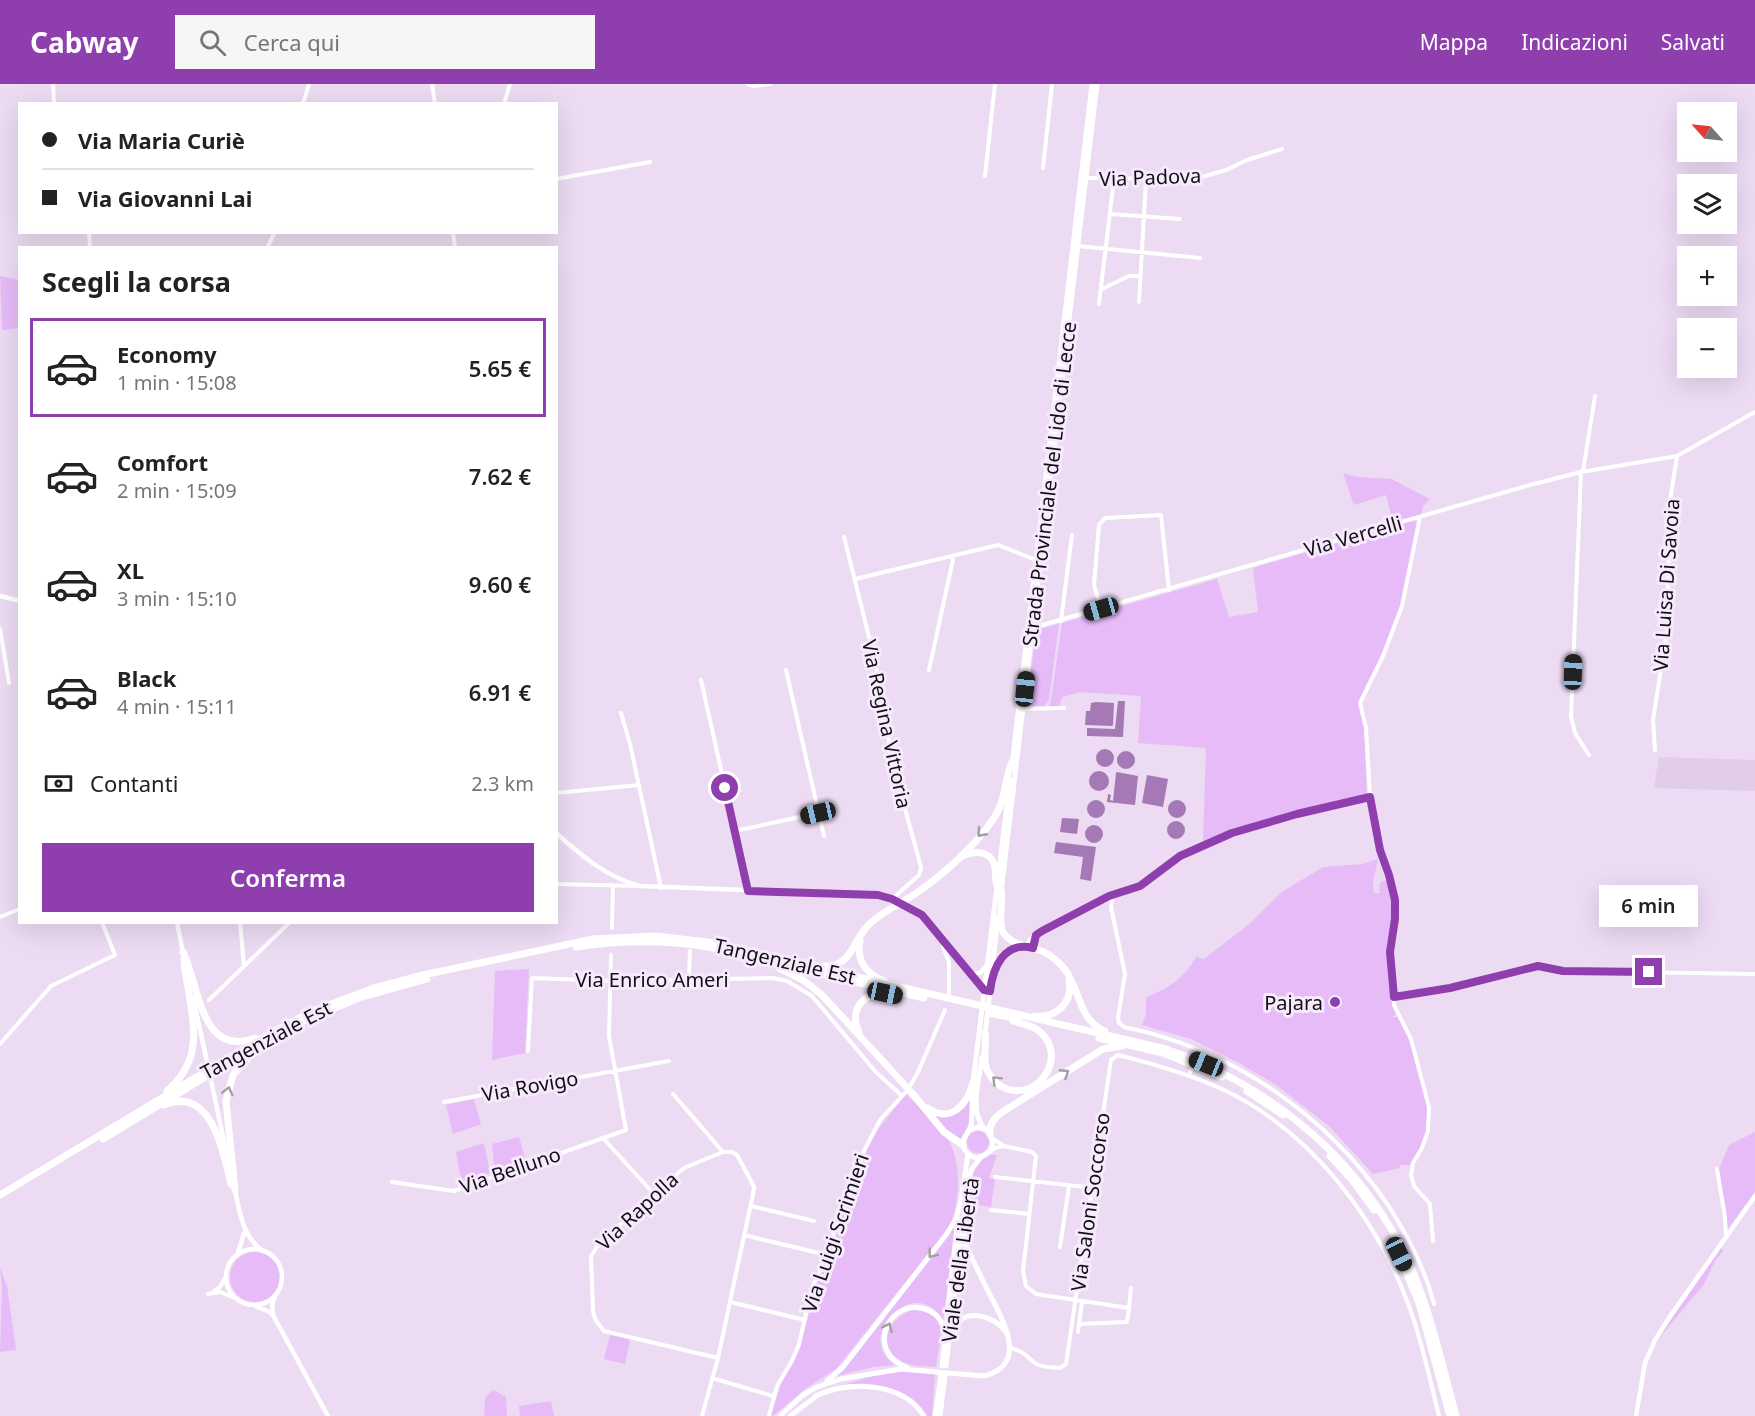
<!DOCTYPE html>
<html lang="it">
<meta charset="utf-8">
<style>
body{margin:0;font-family:"Noto Sans",sans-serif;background:#f6f6f6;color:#222;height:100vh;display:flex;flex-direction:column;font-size:22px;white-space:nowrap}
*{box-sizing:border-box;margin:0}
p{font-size:20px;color:#767676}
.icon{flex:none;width:33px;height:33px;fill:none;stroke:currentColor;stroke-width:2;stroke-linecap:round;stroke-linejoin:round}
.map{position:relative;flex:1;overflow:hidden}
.panel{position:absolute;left:18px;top:162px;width:540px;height:678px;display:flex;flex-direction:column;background:#fff;border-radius:0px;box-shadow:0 6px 24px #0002}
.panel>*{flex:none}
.hud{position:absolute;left:18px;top:18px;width:540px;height:132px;border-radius:0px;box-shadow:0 6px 24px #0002;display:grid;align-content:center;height:132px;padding:0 24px;background:#fff}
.needle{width:39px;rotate:297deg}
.controls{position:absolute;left:1677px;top:18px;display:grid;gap:12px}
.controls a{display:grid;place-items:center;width:60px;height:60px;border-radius:0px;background:#fff;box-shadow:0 6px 24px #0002;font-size:30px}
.end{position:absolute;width:27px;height:27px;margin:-14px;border:8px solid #8f3ead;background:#fff;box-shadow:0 0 0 3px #fff}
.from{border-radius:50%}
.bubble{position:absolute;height:42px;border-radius:0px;background:#fff;box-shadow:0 6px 24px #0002;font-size:20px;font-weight:600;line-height:42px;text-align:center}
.car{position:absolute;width:18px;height:36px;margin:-18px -9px;border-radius:8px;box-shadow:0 0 4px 2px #0007;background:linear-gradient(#222 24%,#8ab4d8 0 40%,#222 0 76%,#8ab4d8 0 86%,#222 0)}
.hud b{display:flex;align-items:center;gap:21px;height:57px;font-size:22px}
.hud b+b{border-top:2px solid #e0e0e0}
.hud i{width:15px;height:15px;background:#222}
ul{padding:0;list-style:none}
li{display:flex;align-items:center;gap:18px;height:99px;margin:0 12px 9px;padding:0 12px;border:3px solid transparent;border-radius:0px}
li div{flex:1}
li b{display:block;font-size:22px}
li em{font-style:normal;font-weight:600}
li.current{border-color:#8f3ead}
li>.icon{width:54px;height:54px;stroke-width:1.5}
h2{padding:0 24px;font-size:27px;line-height:72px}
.pay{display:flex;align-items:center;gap:15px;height:66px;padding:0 24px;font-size:22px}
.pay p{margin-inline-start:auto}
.action{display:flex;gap:12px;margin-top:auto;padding:12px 24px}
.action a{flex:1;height:69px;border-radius:0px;background:#8f3ead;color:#fff;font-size:24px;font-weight:600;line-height:69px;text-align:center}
header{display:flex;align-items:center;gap:36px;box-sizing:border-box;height:84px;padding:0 30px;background:#8f3ead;color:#fff}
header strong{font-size:28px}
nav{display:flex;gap:33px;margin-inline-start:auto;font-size:21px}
.search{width:420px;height:54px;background:#f6f6f6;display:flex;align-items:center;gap:15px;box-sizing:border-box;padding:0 21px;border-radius:0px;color:#767676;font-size:22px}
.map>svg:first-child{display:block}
</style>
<header>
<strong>Cabway</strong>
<div class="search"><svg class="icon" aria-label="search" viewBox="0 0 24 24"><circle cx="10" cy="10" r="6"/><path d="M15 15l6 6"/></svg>Cerca qui</div>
<nav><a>Mappa</a><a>Indicazioni</a><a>Salvati</a></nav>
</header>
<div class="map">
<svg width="1755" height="1332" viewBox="0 0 1755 1332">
<rect width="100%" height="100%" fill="#ecdbf3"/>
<path fill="#e1ccea" d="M1659,673L1755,676V707L1654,704Z"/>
<path fill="#e6bbf8" d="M0,192L19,196V244L2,246Z
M1343,389L1358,393L1391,395L1430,415L1423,422L1421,431L1393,439L1386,411L1354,421Z
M1414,436L1418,439L1401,521L1377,582L1359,617L1364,642L1367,712L1233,746L1203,758L1206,664L1138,659L1141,612L1080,608L1062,613L1059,623H1050L1062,539L1217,495L1229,533L1258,528L1253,484Z
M1059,540L1049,616L1044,623L1027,621L1036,546Z
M1378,775L1373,798L1374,809H1380L1379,801L1382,797H1387C1402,815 1390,845 1388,866C1387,884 1391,903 1393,922L1396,930L1392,933H1398L1408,951L1428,1025C1428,1047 1422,1063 1410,1081H1400V1084L1373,1090L1329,1042L1276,1001L1239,979L1191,955L1142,941L1146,930V913C1169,905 1185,893 1197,872L1203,875L1208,872L1248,841L1282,808L1323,783L1362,780Z
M529,885L525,969L492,976L495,887Z
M906,1010C920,1025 940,1041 950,1059C962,1083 959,1118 950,1142L836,1285L805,1305L773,1332L771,1330L781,1300L800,1265L816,1200L834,1160L845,1119L872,1053Z
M474,1015L481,1040L453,1050L446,1021Z
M970,1016L969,1041L960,1055L950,1049L931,1029L942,1032Z
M967 1058a11 11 0 1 1 22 0a11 11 0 1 1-22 0Z
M1755,1048V1108L1727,1146L1719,1085L1729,1061Z
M519,1053L526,1077L495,1088L492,1060Z
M484,1059L490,1089L462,1100L456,1068Z
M991,1071H997L989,1094L995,1095L991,1123L971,1120L970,1099L978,1078Z
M955,1141L943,1237C918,1188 851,1252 895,1281L873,1283L836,1292L842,1288Z
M1721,1164L1723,1167L1715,1177L1704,1200L1655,1259Z
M230 1193a25 25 0 1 1 50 0a25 25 0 1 1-50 0Z
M0,1184L7,1202L16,1266L0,1268L2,1204Z
M914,1226C951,1229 939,1256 936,1283C926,1282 913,1283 903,1278C875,1264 888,1232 914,1226Z
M610,1251L630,1255L625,1280L604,1275Z
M901,1287L935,1290L932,1332H927C913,1304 871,1298 843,1301L876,1291Z
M493,1306L506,1313L507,1332H484L485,1314Z
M551,1317L554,1332H520L519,1322Z"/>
<path fill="#a479b5" d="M1118,617H1125L1123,653L1087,652V644L1115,645Z
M1096,618L1114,619L1113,641L1112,642L1085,641L1086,627H1090L1091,619Z
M1096 674a9 9 0 1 1 18 0a9 9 0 1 1-18 0Z
M1117 676a9 9 0 1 1 18 0a9 9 0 1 1-18 0Z
M1089 697a10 10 0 1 1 20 0a10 10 0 1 1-20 0Z
M1117,688L1138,692L1135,721L1107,718L1108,710L1111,711L1110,716L1113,717L1116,689Z
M1147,691L1168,695L1163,723L1142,719Z
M1087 725a9 9 0 1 1 18 0a9 9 0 1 1-18 0Z
M1168 725a9 9 0 1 1 18 0a9 9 0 1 1-18 0Z
M1062,734L1079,735L1077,750L1060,748Z
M1167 746a9 9 0 1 1 18 0a9 9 0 1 1-18 0Z
M1085 750a9 9 0 1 1 18 0a9 9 0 1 1-18 0Z
M1056,758L1096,763L1091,797L1080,795L1083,773L1054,769Z"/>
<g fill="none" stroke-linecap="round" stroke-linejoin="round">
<path stroke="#fff" stroke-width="4" d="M53,0L54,20
M432,0L435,20
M747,0L754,2L770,0
M303,20L309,0
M504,20L510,0
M1043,84L1052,0
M985,92L995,0
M1086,94L1195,95L1226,86L1247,76L1282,65
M556,95L650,78
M1110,130L1180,135
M89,148L90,164
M453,148L455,164
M1078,162L1200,174
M267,164L275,148
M1102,205L1129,192H1140
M1139,218L1146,95
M1099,220L1114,95
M1583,387L1595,312
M1581,388L1571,633L1575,649L1589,671
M1420,433L1402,522L1383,572L1360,619L1366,644L1370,713L1374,740L1380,766L1393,803L1395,816V835L1390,868L1394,921L1411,955L1429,1023L1428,1047L1422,1064L1413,1079L1411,1091L1414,1102L1430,1120L1433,1157
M844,453L874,573L894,685L921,783L919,791L892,815
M855,495L998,461L1036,476
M1101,525L1094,501L1099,441L1105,434L1161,431L1169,506
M1061,537L1072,451
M1032,544L1530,401L1581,388L1677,372L1755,328
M0,545L9,599
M786,586L824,752
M929,586L954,471
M701,596L748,807
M1023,625L1064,624
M621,629L630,660L661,804
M1655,666L1653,636L1667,547L1670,417L1677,372
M556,709L639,701
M735,747L818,729
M556,800L637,802
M1113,810L1111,823L1125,890L1118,934L1119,939L1124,943C1232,965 1326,1030 1388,1121C1408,1152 1425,1184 1434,1220
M0,833L20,825
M240,838L244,882
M612,844L613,802
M944,859L943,863L949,878V910
M1026,862L1030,855L1042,847L1109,811L1140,802L1180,772L1209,758L1232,749L1273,736L1370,713
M689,895L690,867
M1394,913L1450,904L1527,884L1538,882L1563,887L1755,890
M209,916L290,838
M0,960L51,902L115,871L102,838
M528,967L532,894L611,897L773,894L787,897L812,912L875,987L902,1012
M1189,992L1198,965
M910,1002L918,988L945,926
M673,1010L723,1068
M444,1018L669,977
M603,1054L654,1110
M1004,1062L1032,1068L1036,1072L1023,1187L1026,1202L1036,1210L1129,1224L1127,1238L1079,1240L1082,1218
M990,1068L995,1064L1004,1062L993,1055
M1717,1085L1725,1133L1726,1153
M995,1093L1085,1103
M392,1098L454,1107L626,1046L609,952L611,871
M751,1122L814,1137
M991,1126L1029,1130
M744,1151L827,1171
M1060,1163L1069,1102
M214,1207L220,1203L226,1192
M208,1210L220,1208L235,1214
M730,1218L805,1236
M1129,1224L1131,1204
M1078,1248L1079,1240
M1010,1264C1026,1268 1024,1271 1035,1279C1041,1284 1053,1283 1060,1284L1066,1280L1111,976L1118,971C1154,980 1189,990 1222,1005C1310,1046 1376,1133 1409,1222C1422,1257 1430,1296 1439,1332
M712,1294L773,1312
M702,1332L718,1274L753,1110L754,1103L750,1095L737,1071L732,1068H723L684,1084L599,1160L591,1172L593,1227L595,1235L604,1247L718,1274
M769,1332L777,1302L792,1277L799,1260L812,1204L827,1171L841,1123L855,1095L863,1069L880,1036L906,1008"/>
<path stroke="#fff" stroke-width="4.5" d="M0,512L20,517
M556,749C582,772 606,793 640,802L878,811L892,815L922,831L984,906L990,907
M177,838L183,869
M971,890L980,889L987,881
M193,913L227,1071
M235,1106C240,1129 242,1152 263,1167
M226 1193a28 28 0 1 1 56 0a28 28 0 1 1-56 0Z
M238,1169L244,1149
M255,1222L270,1228L274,1233L328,1332
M273,1230L272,1221L275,1212
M1636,1332L1645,1279L1655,1256L1671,1231L1755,1112"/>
<path stroke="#fff" stroke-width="5" d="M1012,681L1092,0
M1001,809L1097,0
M985,952L998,833
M982,973C980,994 968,1028 985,1045
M968,1047L978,1043L988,1047L993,1059C990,1072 974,1080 965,1066C959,1056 969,1050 971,1041C973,1027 972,1012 973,998L1010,696
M966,1111L971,1086L981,1073
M960,1123L968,1070
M952,1249C960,1222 993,1230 1006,1248
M942,1282L958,1135
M946,1282L962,1147
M908,1284C861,1267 892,1208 930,1227C937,1231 942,1236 944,1245
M827,1297L843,1283L946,1151L956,1135L960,1120
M815,1312C849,1297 902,1297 924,1332
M780,1332L803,1311L817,1303L841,1295L901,1285L984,1292C1032,1280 1000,1231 987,1205C980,1191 973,1176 966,1162L964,1149L966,1107
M790,1332L818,1311
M935,1332L941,1291
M940,1332L945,1291"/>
<path stroke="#fff" stroke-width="7" d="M963,772C974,766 990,767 994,780C997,787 994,794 997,801
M1001,806C1004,820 997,835 1003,848C1010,860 1024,861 1036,865C1046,868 1056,875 1063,883C1080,902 1078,937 1105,947
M860,857C856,876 866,890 884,897
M576,863C621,856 664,856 709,863L924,914
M183,868C199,899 200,975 255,954
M824,882C849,884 852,861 865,845C878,829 901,820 918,808C944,790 976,761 994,734C1006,716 1004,697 1012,678
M779,884L803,896L822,911L913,1010L944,1048L963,1061
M991,895C1003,877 994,867 1023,863
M990,929L1018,935
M1035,932C1057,934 1073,918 1069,897
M299,939L359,914L427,895
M859,948C848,927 864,907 886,909
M985,949C987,961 982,974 987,986C991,994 998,1002 1007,1005C1041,1016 1068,970 1039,947C1032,941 1022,940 1013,937
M1099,954L1163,969L1222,993
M262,962L291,943
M167,1007C203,976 194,944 188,903C186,894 184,884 184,875
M1247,1007L1283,1031
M164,1021C212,1001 223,1068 231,1100
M928,1024C951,1040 968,1020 973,998
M990,1050C989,1039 995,1033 1004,1027L1103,965L1122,962
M103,1055L265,957
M1330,1072L1352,1096L1374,1126
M235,1106L226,1017L233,991L253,969
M0,1111L255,958L312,927L374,904L423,891L593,855L655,852L708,858L738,865L1166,965C1276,1004 1366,1080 1413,1188C1432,1234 1443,1284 1456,1332
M1396,1164L1419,1219L1450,1332"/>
</g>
<defs><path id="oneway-chevron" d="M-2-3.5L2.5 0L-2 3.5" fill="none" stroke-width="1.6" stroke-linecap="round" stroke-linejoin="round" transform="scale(1.5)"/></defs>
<g stroke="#a19fa2">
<use href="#oneway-chevron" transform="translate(981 749) rotate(132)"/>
<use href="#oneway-chevron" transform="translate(1065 989) rotate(-33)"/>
<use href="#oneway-chevron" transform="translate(996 996) rotate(-135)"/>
<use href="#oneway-chevron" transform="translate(228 1007) rotate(-76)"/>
<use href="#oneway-chevron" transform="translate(932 1170) rotate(128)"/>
<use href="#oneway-chevron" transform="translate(888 1243) rotate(-65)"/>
</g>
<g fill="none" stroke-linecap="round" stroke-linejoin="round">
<path stroke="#8f3ead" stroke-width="8" d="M725,704L748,807L878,811L892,815L922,831L984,906L990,907C993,883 1004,857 1033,864L1036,851L1042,847L1109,812L1140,802L1180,772L1232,749L1297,730L1370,713L1380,766L1389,791L1395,816V835L1390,868L1394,913L1450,904L1538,882L1563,887L1649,888"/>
</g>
<circle fill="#8f3ead" stroke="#f7eafd" stroke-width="2" cx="1335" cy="918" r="6"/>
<g text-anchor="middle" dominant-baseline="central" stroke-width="6" stroke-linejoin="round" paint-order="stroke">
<g font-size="20" fill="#130e16" stroke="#f7eafd">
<text transform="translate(1150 93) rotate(-2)">Via Padova</text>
<text transform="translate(1049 400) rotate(-83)">Strada Provinciale del Lido di Lecce</text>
<text transform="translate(1353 452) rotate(-16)">Via Vercelli</text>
<text transform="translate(1666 501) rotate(-86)">Via Luisa Di Savoia</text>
<text transform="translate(887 640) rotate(78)">Via Regina Vittoria</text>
<text transform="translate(785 877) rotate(13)">Tangenziale Est</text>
<text x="652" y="895">Via Enrico Ameri</text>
<text transform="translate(266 956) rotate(-28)">Tangenziale Est</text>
<text transform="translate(530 1002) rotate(-10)">Via Rovigo</text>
<text transform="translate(510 1086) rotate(-19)">Via Belluno</text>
<text transform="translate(1090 1118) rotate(-82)">Via Saloni Soccorso</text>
<text transform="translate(637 1127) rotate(-43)">Via Rapolla</text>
<text transform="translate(835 1149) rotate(-71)">Via Luigi Scrimieri</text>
<text transform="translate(960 1176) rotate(-82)">Viale della Libertà</text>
</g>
<g font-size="20" fill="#130e16" stroke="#f7eafd" text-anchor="end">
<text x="1323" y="918">Pajara</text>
</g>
</g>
</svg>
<div class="controls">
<a><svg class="needle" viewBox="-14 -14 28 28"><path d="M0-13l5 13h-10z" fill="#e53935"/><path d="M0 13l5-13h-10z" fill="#767676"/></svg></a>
<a><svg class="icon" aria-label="layers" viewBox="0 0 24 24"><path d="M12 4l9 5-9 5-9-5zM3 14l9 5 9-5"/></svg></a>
<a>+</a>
<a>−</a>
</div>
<i class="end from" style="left:725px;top:704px"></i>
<i class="end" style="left:1649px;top:888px"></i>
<div class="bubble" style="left:1599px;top:801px;width:99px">6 min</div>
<i class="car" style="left:1101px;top:525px;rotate:254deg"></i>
<i class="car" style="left:1573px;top:588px;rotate:2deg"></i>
<i class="car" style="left:1025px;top:605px;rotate:6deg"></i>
<i class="car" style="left:818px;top:729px;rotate:257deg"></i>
<i class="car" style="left:885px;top:909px;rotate:102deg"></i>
<i class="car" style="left:1206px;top:980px;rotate:292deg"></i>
<i class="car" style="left:1399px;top:1170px;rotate:155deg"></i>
<div class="hud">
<b><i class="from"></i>Via Maria Curiè</b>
<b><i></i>Via Giovanni Lai</b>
</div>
<section class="panel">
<h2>Scegli la corsa</h2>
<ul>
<li class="current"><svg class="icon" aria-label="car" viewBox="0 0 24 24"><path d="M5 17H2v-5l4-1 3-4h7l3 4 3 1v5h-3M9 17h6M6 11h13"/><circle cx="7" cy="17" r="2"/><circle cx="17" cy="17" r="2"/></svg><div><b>Economy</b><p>1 min · 15:08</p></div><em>5.65 €</em></li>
<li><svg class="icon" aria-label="car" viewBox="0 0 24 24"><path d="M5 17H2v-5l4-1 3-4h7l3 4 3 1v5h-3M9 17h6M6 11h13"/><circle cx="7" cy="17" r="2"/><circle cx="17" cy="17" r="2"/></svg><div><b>Comfort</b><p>2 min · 15:09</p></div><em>7.62 €</em></li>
<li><svg class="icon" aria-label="car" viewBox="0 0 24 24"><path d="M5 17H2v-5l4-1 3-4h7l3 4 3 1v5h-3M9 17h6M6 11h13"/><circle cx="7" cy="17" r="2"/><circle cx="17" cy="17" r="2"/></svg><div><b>XL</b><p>3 min · 15:10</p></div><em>9.60 €</em></li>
<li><svg class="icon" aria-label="car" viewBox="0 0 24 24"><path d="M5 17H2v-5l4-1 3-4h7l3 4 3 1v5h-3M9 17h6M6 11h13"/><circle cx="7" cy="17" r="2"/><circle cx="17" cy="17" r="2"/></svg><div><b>Black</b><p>4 min · 15:11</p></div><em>6.91 €</em></li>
</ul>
<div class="pay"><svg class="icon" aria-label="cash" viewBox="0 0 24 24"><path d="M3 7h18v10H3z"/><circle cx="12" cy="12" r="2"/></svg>Contanti<p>2.3 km</p></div>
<div class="action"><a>Conferma</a></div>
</section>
</div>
